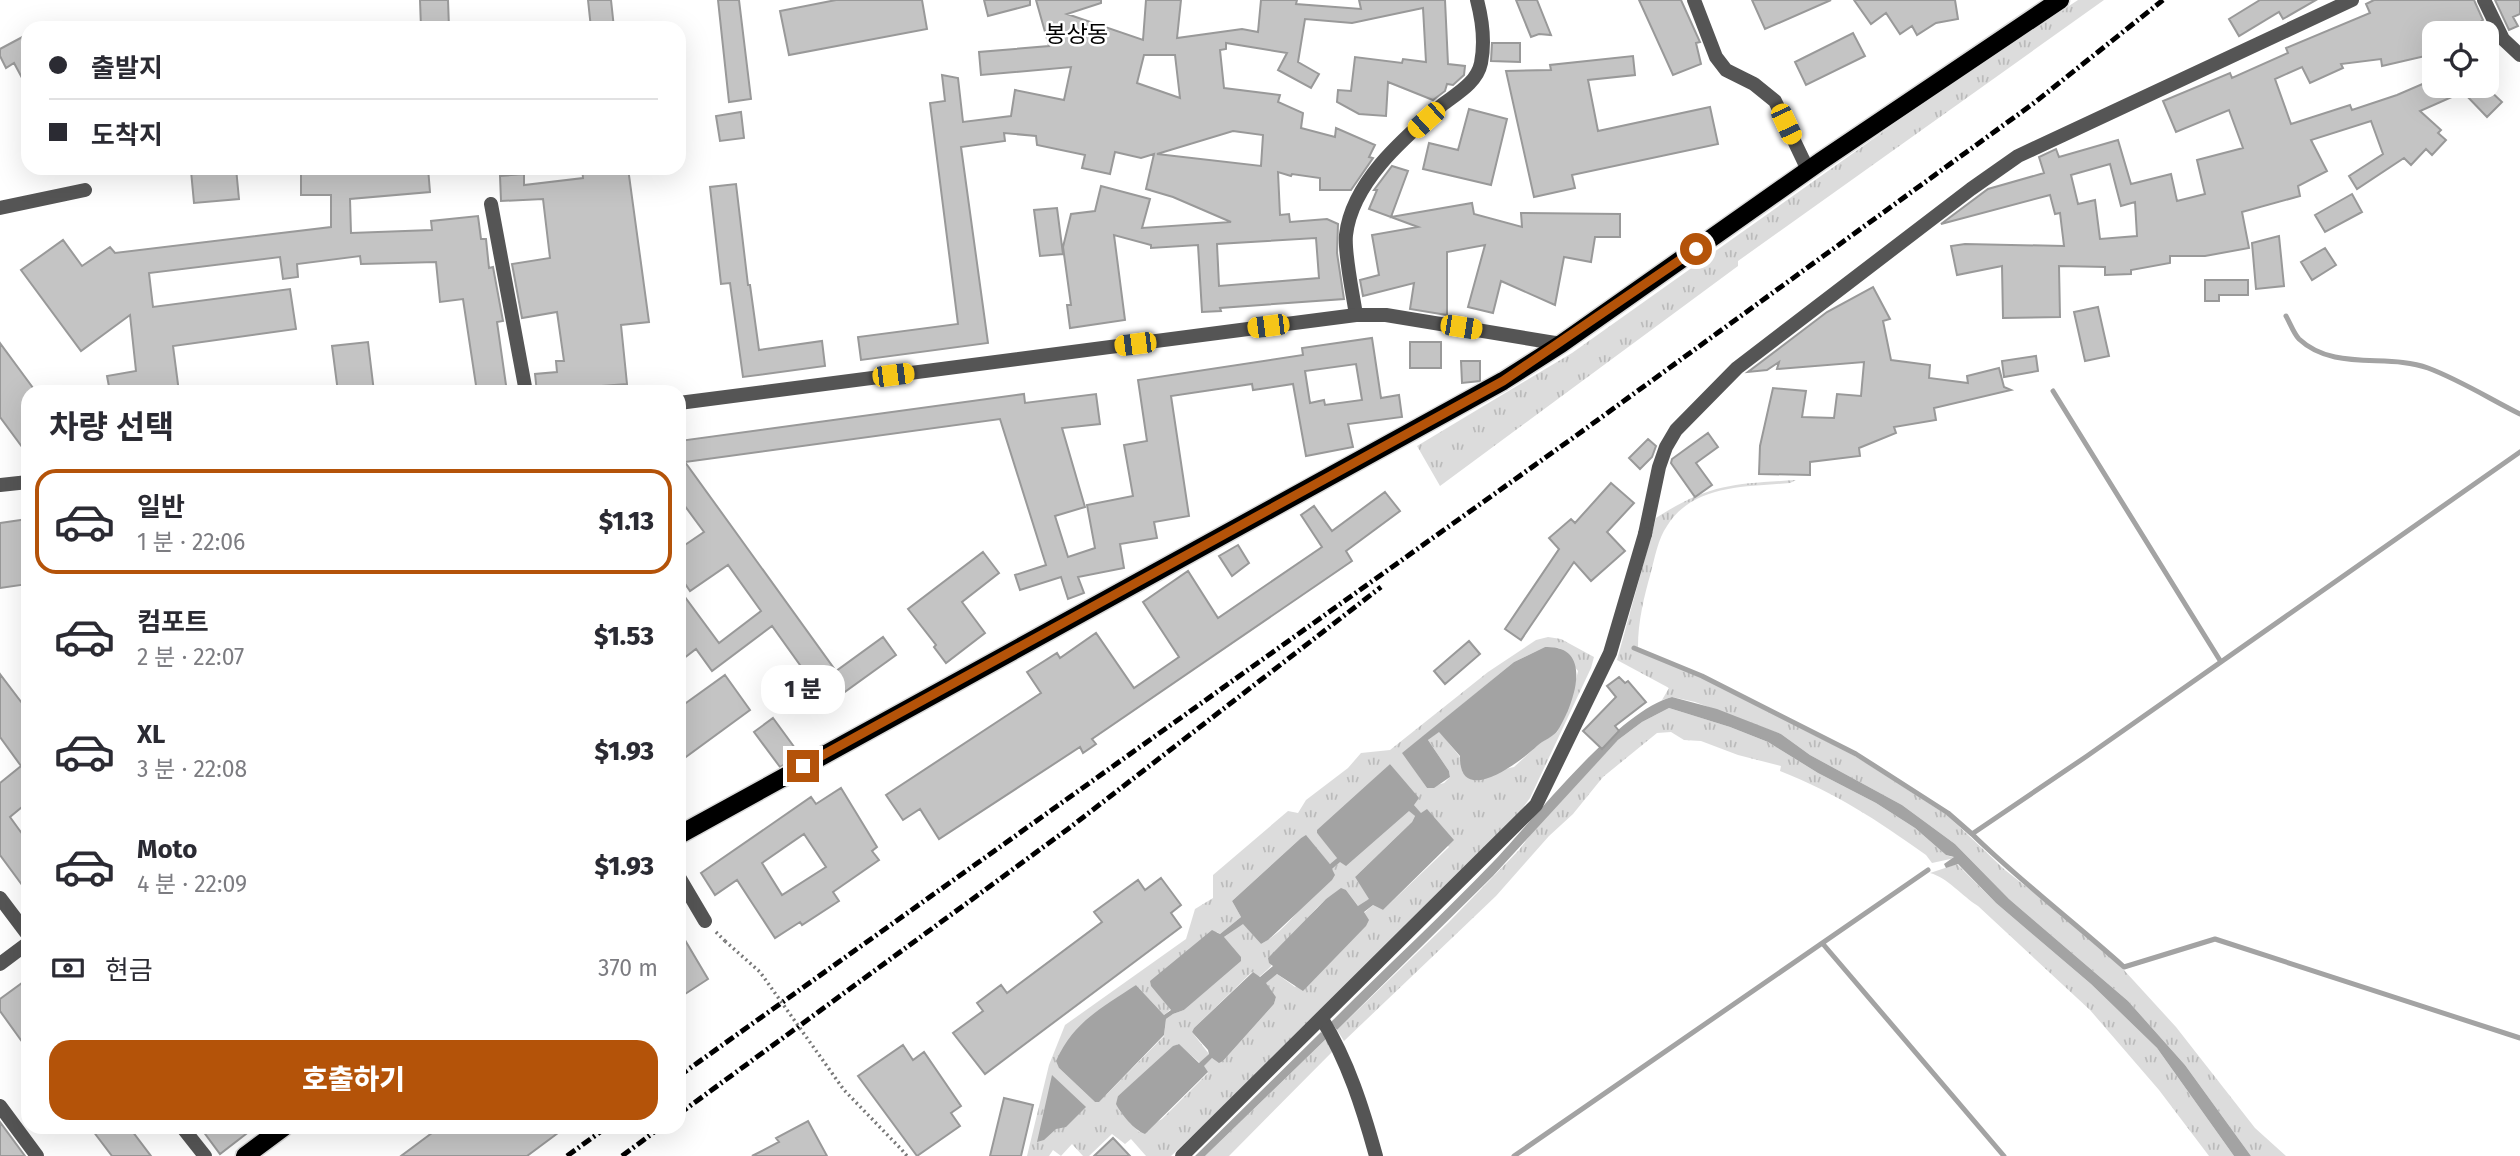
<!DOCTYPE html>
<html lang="ko">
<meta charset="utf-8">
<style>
body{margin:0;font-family:"Fira Sans","Noto Sans KR",sans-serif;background:#f7f7f7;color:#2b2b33;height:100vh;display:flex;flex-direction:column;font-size:26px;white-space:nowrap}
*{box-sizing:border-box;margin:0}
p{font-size:23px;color:#7c7c81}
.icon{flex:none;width:38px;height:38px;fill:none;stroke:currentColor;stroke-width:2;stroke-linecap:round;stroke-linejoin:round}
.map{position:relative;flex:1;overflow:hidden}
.drawer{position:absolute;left:21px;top:385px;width:665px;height:749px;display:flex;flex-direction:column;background:#fff;border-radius:21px;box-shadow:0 7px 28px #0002}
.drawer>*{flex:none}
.hud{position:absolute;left:21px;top:21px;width:665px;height:154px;border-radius:21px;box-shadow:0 7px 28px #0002;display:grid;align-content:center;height:154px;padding:0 28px;background:#fff}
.tools{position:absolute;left:2422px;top:21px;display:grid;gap:14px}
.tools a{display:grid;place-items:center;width:77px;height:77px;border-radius:14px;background:#fff;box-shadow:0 7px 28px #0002;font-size:35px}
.end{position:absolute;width:32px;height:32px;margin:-16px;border:9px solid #b45309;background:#fff;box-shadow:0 0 0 4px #fff}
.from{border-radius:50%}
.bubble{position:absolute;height:49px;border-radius:21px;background:#fff;box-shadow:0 7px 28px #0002;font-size:23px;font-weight:800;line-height:49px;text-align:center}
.car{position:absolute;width:21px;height:42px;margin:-21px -10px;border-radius:9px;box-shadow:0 0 5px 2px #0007;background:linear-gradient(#f5c518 24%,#345 0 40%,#f5c518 0 76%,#345 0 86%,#f5c518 0)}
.hud b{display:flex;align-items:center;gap:24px;height:66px;font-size:26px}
.hud b+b{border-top:2px solid #e1e1e2}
.hud i{width:18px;height:18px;background:#2b2b33}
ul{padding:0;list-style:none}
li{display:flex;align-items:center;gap:21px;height:105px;margin:0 14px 10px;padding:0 14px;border:4px solid transparent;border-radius:21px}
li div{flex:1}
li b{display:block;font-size:26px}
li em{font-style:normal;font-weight:800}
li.current{border-color:#b45309}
li>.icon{width:63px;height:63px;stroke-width:1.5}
h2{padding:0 28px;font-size:32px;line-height:84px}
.pay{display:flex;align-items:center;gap:18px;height:77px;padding:0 28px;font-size:26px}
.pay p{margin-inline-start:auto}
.action{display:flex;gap:14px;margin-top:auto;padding:14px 28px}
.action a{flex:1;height:80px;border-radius:21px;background:#b45309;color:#fff;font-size:28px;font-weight:800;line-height:80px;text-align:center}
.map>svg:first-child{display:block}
</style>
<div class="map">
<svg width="2520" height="1156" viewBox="0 0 2520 1156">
<defs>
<pattern id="grass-tufts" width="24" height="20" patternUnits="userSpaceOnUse" patternTransform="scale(1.75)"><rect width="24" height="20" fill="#dcdcdc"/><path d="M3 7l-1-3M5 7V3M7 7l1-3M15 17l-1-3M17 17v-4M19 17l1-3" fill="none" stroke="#bbb"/></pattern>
</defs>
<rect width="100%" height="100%" fill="#fff"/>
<path fill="url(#grass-tufts)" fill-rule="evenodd" d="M2078,0H2104L1738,261V266L1440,486L1417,446L1572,353L1949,85Z
M1796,480L1790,483C1747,487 1693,484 1667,526C1658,539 1655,557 1651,572C1644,597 1638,621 1638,647L1633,646L1632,649L1701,677L1855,756L1947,815L2005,870L2076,926L2123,969L2176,1027L2255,1128L2286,1156H2251L2185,1065L2128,1001L2009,899L1955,844L1902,805L1810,755L1781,734L1695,702L1672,697L1662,700L1669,688L1617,660L1656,518C1710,483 1735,484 1796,480Z
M1548,637L1561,639L1594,657L1591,668L1530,798L1516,817L1316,1018L1171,1156H1146L1131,1139L1125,1144L1112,1134L1089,1156H1083L1072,1144L1061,1156L1053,1150L1049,1156H1027L1049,1065L1065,1025L1186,939L1195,909L1213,898V875L1288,811L1298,813L1306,800L1348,768L1361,753L1390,750L1488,672L1536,640ZM1545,647L1559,648L1578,671L1572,697L1557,732L1539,744L1514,767L1505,769L1460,757L1439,731L1428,740L1449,771L1450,777L1444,783L1427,788L1403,753L1514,662ZM1390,764L1405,783L1414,805L1449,847L1383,910L1373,905L1364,913L1295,987L1277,974L1265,983L1276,997L1274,1004L1223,1061L1212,1058L1203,1066L1208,1073L1162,1119L1139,1132L1119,1110L1118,1096L1178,1044L1200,1063L1209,1054L1192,1032L1194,1028L1252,972L1259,977C1286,956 1299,922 1325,900C1331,895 1339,893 1346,890L1359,907L1370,899L1355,877L1412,822L1415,816L1409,810C1385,830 1352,848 1331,870C1309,894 1291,928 1261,944L1243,923L1223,938L1203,993L1184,1010L1173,1014L1166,1019L1164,1036L1107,1094L1095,1102L1059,1068L1136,985L1164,1015L1171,1009L1152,986L1217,932L1220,934L1241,917L1232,901L1301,838L1306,836L1330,864L1338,857L1317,833Z
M1669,708L1730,727L1768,742L1818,773L1876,803L1915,828L1946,855L1955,858L1932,863L1926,855C1877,820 1836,793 1780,771L1781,766L1738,755L1701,741L1684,740L1671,732L1657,733L1603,777L1573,814L1549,836L1496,896L1344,1041L1337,1030L1448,923L1519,850L1537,826L1618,740L1642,722Z
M1957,864L1996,903L2091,984L2157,1048L2234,1156H2209L2159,1090L2090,1010L1978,906C1962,896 1948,878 1930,873Z
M1327,1038L1333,1051L1229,1156H1205Z"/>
<path fill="#a3a3a3" d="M1545,647C1595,645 1574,704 1558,730C1554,737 1543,740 1537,746C1519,763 1459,808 1460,756L1439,732L1428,740L1449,771L1450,777L1434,788H1427L1402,753L1514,662Z
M1672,697L1717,709L1781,734L1810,755L1902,805L1955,844L2009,899L2128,1001L2185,1065L2251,1156H2234L2157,1048L2091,984L1996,903L1958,864L1946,868L1944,864L1954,857L1946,855L1915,828L1876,803L1818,773L1768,742L1730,727L1669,708L1642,722L1618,740L1493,876L1337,1030L1331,1022C1385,968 1441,916 1494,861C1535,818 1618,711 1672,697Z
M1390,764L1419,798L1414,805L1421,813L1427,809L1454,840L1383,910L1373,905L1364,912L1369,920L1366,926L1303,991L1277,974L1266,983L1276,997L1274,1004L1223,1061L1219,1063L1212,1058L1204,1066L1208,1072L1145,1134C1134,1130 1121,1114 1116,1104L1118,1096L1173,1046L1179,1044L1199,1063L1209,1054L1208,1050L1192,1032L1194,1028L1253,972L1260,977L1273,966L1269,963L1268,958L1326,899L1341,888L1346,890L1358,906L1369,899L1355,877L1412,822L1415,816L1409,811L1346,866L1340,862L1332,869L1335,875L1332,880L1268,940L1261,944L1243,924L1224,937L1241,957V961L1184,1010L1173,1014L1166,1019L1164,1035L1099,1102H1095L1059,1068L1056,1061C1074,1021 1102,1008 1136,985L1164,1015L1171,1010L1151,986L1150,981L1212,930L1220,934L1241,917L1232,901L1301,838L1306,835L1330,864L1337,858L1317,833V830Z
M1321,1032L1327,1038L1205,1156H1195Z
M1052,1075L1086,1107L1066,1127L1056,1129L1044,1140L1037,1142Z"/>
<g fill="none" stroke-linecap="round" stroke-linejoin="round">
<path stroke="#a3a3a3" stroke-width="5" d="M2286,316C2290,323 2294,334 2299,339C2334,372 2388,353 2428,368C2460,380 2490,399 2520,414
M2053,391L2221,662
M1634,648L1702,676L1856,754L1948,813L1972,834L2087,756L2520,452
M1972,834C2020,881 2074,922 2124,967L2215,939L2520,1038
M1823,944L2004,1156
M1514,1156L1928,870"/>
</g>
<path fill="#c4c4c4" stroke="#999" stroke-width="2" fill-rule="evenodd" d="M420,0H448L449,28H421Z
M588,0H611L614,28H591Z
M718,0H739L751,99L729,102Z
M836,0H922L927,29L789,55L780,11Z
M984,0H1030V5L988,16Z
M1036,0H1101V3L1067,14L1143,40L1146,0H1181L1177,38L1242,29L1258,32L1261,0H1297L1296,4L1361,9L1359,0H1445L1448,64L1465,66L1464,75L1453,85L1447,84L1445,91L1433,100L1388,82L1386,116L1359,114L1337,102L1338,90L1351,91L1355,57L1402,63L1403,59L1426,62L1423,8L1352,23L1305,19L1298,62L1319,74L1311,88L1278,70L1287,53L1226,43V49L1220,50L1224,88L1280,95L1278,102L1303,113L1301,128L1335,137L1336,128L1375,145L1369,157L1373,158L1351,190H1320V178L1292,174L1291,176L1278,172L1280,215L1289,214L1290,222L1327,219L1338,224L1337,253L1344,299L1220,308L1221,311L1202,312L1198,245L1151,248V245L1114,235L1125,320L1070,328L1067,305H1071L1063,247L1071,214L1095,211L1101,186L1150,199L1142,228L1231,222L1173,197L1146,189L1154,154L1141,158L1115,152L1110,174L1082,168L1085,155L1037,145L1036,136L1004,133L1005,141L961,147L988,343L861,360L858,337L958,324L930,103L945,101L942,75L958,78L963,122L1011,116L1015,90L1064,100L1071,67L981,75L979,52L1049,46ZM1144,55H1175L1180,98L1137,83ZM1233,131L1263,135L1261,166L1157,154ZM1316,238L1319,278L1219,286L1217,244Z
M1516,0H1537L1551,35L1539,34L1531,37Z
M1639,0H1681L1700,42L1696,43L1701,64L1673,75Z
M1752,0H1831L1765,29Z
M1854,0H1955L1958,19L1936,23L1917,35L1912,26L1900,34L1886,13L1871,24Z
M2260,0H2316L2283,19L2279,12L2239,36L2229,19Z
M2374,0H2474L2483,20L2464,33H2434V54L2382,66L2381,59L2341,64L2343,68L2310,83L2302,67L2275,79L2291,124L2350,105L2352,110L2397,95L2434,79V86H2485L2502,102L2487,117L2463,92L2420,111L2441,130L2438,133L2446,140L2432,155L2426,149L2411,165L2404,158L2357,189L2349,176L2383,154L2371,121L2311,140L2327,171L2298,186L2300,196L2242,212L2249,248L2205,256H2170V263L2131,270V274L2105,275V267L2059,266L2060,317L2003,318L2002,266L1957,275L1951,246L1965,244L2064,246L2060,213L2055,214L2050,195L1941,224L1988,189L2044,173L2039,157L2056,149L2059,157L2118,140L2131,184L2171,174L2177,201L2205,194L2197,160L2243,148L2229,110L2176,132L2163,101L2230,73L2232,78L2288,53L2286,48L2370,13L2366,4ZM2110,164L2121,206L2135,202L2137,236L2100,239L2095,200L2078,204L2071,175Z
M2495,0H2520V14L2513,17L2518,26L2509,30Z
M1853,33L1865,56L1806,85L1795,62Z
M28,34V89L14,63L6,68L0,56V49Z
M1492,43H1520V62L1491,61Z
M1633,56L1635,75L1588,80L1598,131L1710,107L1718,144L1572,175L1575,188L1534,197L1506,71L1551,70L1550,65Z
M1469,109L1507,119L1491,185L1423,169L1429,143L1458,150Z
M741,112L744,138L720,141L716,116Z
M1392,166L1408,171L1391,217L1472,203L1474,214L1522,227L1521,213L1620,214V237H1595L1591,262L1564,257L1555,305L1501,281L1493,313L1468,307L1485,245L1447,252V315L1410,309L1414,283L1363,296L1360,280L1379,275L1372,235L1418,227L1369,209L1377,190H1374Z
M236,168L239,199L194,203L191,171Z
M371,168H428L430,192L350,199L351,233L432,230L431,221L478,216L481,239H486L489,268L493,267L503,321L497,322L507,392H477L463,299L440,302L436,262L361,264L360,256L297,264L298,277L283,279L280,257L149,273L153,307L290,289L296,329L173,346L179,392H110L107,376L136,371L130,315L81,351L21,270L63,240L82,266L110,247L115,253L331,227V195H301V169Z
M582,168H628L649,322L621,325L627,384L590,387L591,392H537L535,374L557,372L556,361H564L557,312L522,318L512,264L550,258L543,199L501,201L500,176L524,174V185L583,178Z
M736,184L748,285H750L759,350L822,341L825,366L743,377L730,283L721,284L710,187Z
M2352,194L2362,212L2325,232L2315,215Z
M1057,208L1063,254L1040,256L1034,210Z
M2279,236L2284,286L2256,289L2252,243Z
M2325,248L2336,265L2312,280L2301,262Z
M2205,280H2248V295H2219V301H2205Z
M1873,287L1890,319L1883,321L1891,360L1930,365L1929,378L1968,383L1967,376L1999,368L2004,387L2011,390L1934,408L1936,420L1894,427L1896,433L1859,448L1860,456L1810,462V475L1759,474L1760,446L1773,388L1806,391L1802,417L1834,418L1837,394L1861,396L1864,362L1777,369L1779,362L1767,370L1748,372L1827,312Z
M2098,307L2109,356L2085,361L2074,312Z
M1372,338L1381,398L1399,395L1402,417L1348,424L1353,447L1306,456L1293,384L1253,390L1252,384L1171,396L1189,516L1154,522L1157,538L1120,544L1124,568L1078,577L1084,593L1068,599L1061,577L1020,590L1015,575L1046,565L1000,419L685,462L836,671L883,637L896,655L828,704L772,626L712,671L696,649L679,662V589L719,643L761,611L728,565L690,591L679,575V549L704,532L679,498V441L1024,394L1025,403L1096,394L1100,424L1062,428L1085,507L1055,516L1068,557L1095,548L1087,505L1133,496L1124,445L1147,441L1138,380L1303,355L1302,348ZM1356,364L1362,400L1325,405L1324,400L1310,403L1305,371Z
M368,342L374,392H338L332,346Z
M1410,342H1441V368H1410Z
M0,343L36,392H28V455L0,417Z
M2036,356L2038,371L2004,377L2002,361Z
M1461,361H1480V381L1462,383Z
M1708,433L1718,447L1696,463L1712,485L1695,497L1671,463L1672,459Z
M1648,439L1656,446L1652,457L1640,469L1629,458Z
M1611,483L1634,503L1607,532L1625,551L1591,581L1574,562L1521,640L1505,629L1559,549L1549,538L1571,519L1575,523Z
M1385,492L1400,511L1346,551L1352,561L1092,739L1096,744L1083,753L1080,747L939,839L920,809L903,820L886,795L1041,693L1027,672L1057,653L1060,658L1096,633L1134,688L1179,657L1143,602L1188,571L1218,618L1322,547L1301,515L1314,506L1332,531Z
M28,519V584L0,588V523Z
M1238,545L1249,563L1232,576L1219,556Z
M983,552L999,573L962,602L985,633L946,663L934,647L936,645L908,609Z
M1469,641L1480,654L1445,684L1434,671Z
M0,674L28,711V802L10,817L28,842V893L0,855V783L21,766L0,737Z
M725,675L750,710L679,762V708Z
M1619,677L1625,683L1628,681L1646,702L1615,726L1619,731L1602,749L1583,731L1616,697L1607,686Z
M773,718L800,755L780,767L754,732Z
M841,788L877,847L872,851L879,860L833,892L839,901L802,925L800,922L775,938L737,880L715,895L701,873L811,797L816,804ZM804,834L826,867L782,895L762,863Z
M1161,878L1181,905L1171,913L1181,927L985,1074L953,1033L983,1011L977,1003L1001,985L1007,993L1102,922L1094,912L1138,880L1145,890Z
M679,930L708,979L679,998Z
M22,983L28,992V1050L0,1011V999Z
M903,1045L913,1060L924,1052L961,1106L951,1113L960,1126L917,1156L858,1076Z
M1004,1098L1033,1105L1021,1156H990Z
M808,1121L827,1156H752L779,1142L776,1138Z
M0,1122L25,1156H0Z
M90,1127H129L151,1156H112Z
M200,1127H255L220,1154Z
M440,1127H566L527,1156H401Z
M1113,1138L1130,1156H1094Z"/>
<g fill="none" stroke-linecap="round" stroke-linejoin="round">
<g stroke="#dbdbdb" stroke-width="21">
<path id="primary" d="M679,835L1503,381L1561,344L1821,161L2060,0
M245,1156L284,1127"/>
</g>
<path stroke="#777" stroke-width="3.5" stroke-dasharray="2 3.5" stroke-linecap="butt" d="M716,932L725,941
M902,1150L907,1156"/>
<path stroke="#555" stroke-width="14" d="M1694,0L1716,57L1726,70L1754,84L1775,101L1808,170
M2484,0L2503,39L2520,55
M491,204L526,392
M0,208L85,190
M1356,315C1353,294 1344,254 1346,235C1352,182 1404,138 1442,105C1456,94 1477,83 1481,63C1485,43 1482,19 1477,0
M1645,534L1659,467L1666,447L1676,430L1737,368L1971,189L2018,156L2352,0
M679,877L705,921
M0,964L28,943
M1322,1019C1348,1061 1363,1109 1376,1156
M0,1106L37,1156"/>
<path stroke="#555" stroke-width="14" d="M679,403L1356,315H1386L1561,344
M0,485L28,482
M0,898L28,935
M182,1127L205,1156
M1182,1156L1536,805L1610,653L1645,534"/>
<use href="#primary" stroke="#000" stroke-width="18"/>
<path stroke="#000" stroke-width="5" stroke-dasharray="10 3.5 2 3.5" stroke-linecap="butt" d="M679,1076L1577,435L2034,103L2163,0
M679,1114L1068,829L1381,587
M567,1156L607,1127
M622,1156L661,1127"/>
<path stroke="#777" stroke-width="3.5" stroke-dasharray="2 3.5" stroke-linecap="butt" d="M725,941L760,972L844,1090L902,1150"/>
</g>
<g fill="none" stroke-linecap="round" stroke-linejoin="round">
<path stroke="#b45309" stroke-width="9" d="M803,766L1503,381L1696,249"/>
</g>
<g text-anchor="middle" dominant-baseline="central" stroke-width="5" stroke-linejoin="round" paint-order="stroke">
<g font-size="23" fill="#000" stroke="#fff">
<text x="1077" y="34">봉상동</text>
</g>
</g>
</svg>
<div class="tools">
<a><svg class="icon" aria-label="locate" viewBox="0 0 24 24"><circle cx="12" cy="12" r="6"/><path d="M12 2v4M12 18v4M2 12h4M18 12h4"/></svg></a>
</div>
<i class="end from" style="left:1696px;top:249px"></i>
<i class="end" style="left:803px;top:766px"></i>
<div class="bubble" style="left:761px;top:665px;width:84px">1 분</div>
<i class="car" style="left:1426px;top:120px;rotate:228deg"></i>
<i class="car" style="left:1786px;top:124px;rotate:155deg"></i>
<i class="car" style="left:1268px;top:326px;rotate:263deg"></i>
<i class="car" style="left:1461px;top:327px;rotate:99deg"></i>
<i class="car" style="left:1135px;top:344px;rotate:263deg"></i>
<i class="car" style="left:893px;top:375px;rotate:83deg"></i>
<div class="hud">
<b><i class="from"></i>출발지</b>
<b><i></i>도착지</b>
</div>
<section class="drawer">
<h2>차량 선택</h2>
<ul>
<li class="current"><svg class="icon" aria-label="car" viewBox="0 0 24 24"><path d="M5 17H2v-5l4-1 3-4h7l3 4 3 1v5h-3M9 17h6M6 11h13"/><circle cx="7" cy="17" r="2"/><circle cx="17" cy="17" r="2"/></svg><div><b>일반</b><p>1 분 · 22:06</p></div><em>$1.13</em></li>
<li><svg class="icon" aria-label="car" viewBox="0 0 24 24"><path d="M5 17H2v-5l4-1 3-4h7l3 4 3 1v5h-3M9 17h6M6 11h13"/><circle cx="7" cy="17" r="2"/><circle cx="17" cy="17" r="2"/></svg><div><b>컴포트</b><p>2 분 · 22:07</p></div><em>$1.53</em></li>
<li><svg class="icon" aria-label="car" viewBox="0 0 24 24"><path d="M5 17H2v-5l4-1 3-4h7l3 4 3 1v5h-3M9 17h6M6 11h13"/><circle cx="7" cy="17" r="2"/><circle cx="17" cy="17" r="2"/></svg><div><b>XL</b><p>3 분 · 22:08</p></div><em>$1.93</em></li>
<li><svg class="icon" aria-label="car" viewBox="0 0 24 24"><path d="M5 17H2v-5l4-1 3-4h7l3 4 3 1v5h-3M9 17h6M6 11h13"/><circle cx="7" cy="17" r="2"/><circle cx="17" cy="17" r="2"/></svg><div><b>Moto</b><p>4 분 · 22:09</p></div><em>$1.93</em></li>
</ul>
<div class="pay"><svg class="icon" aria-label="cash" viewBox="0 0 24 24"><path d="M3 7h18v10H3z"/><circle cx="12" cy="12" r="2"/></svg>현금<p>370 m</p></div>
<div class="action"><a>호출하기</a></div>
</section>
</div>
